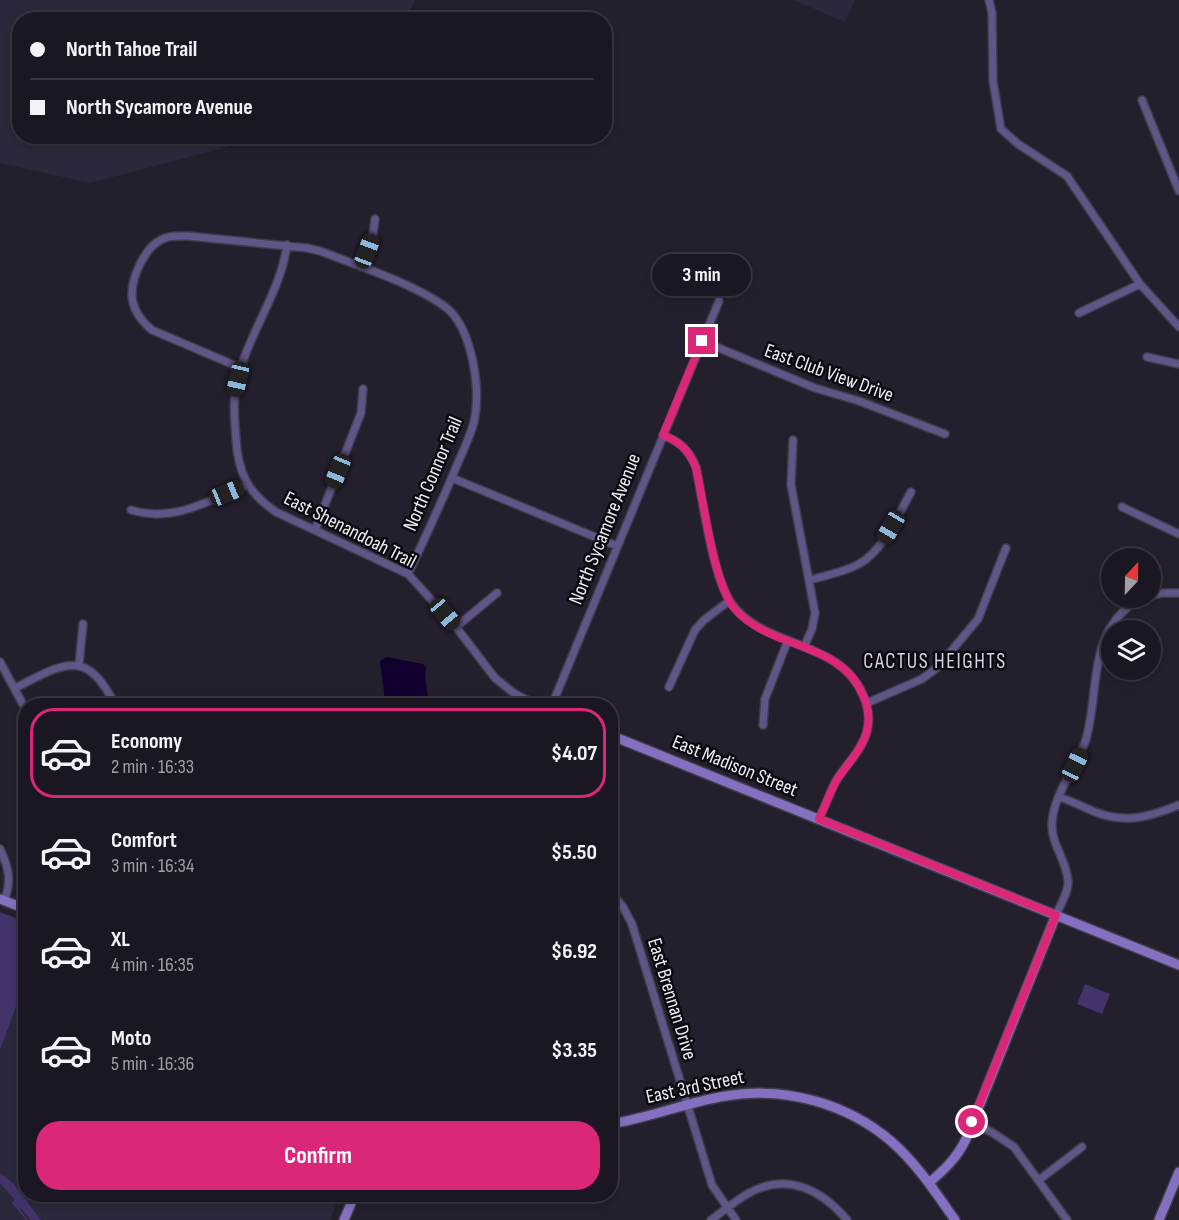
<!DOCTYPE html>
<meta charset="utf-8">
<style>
body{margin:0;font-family:"Sofia Sans Condensed",sans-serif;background:#23202a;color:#f1f3f6;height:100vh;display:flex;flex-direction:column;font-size:22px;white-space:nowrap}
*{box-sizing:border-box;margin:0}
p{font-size:20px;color:#9f9fa5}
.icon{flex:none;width:33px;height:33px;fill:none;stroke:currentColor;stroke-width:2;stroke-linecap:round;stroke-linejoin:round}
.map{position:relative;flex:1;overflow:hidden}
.drawer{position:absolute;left:18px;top:698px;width:600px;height:504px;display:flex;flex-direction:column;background:#1a1722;border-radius:24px;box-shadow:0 3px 9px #0003,0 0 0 2px #383640}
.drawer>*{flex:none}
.guide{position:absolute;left:12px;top:12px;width:600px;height:132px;border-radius:24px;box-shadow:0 3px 9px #0003,0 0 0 2px #383640;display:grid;align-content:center;height:132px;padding:0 18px;background:#1a1722}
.needle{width:39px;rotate:22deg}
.fabs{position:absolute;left:1101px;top:548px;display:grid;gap:12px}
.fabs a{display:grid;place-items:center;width:60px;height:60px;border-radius:50%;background:#1a1722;box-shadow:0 3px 9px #0003,0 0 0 2px #383640;font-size:30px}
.end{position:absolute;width:27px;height:27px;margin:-14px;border:8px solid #db2777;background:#fff;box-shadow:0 0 0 3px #fff}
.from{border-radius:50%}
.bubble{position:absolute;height:42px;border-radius:21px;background:#1a1722;box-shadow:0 3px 9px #0003,0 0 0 2px #383640;font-size:20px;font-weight:700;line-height:42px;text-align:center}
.car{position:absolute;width:18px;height:36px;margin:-18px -9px;border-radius:8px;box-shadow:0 0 4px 2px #0007;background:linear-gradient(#222 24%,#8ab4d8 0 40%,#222 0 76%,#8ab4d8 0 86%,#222 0)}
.guide b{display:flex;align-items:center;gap:21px;height:57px;font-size:22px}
.guide b+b{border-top:2px solid #383640}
.guide i{width:15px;height:15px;background:#f1f3f6}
ul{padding:10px 0 0;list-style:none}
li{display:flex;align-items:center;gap:18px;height:90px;margin:0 12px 9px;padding:0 6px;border:3px solid transparent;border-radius:24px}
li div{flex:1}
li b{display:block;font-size:22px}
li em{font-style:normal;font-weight:700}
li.current{border-color:#db2777}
li>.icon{width:54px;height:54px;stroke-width:1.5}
.cta{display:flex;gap:12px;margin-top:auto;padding:12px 18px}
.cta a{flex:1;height:69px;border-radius:24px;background:#db2777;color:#fff;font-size:24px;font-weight:700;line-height:69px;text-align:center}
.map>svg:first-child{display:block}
</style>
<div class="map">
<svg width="1179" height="1220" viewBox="0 0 1179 1220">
<rect width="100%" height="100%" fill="#231f2d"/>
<path fill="#2c283c" d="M0,0H415L405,19L20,20V136L266,137L90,183L0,163Z
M793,0H855L845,22Z
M25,983L26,1194H340L330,1220H0V1050Z"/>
<path fill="#43336a" d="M0,912L26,922L25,983L0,1050Z
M1085,984L1110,994L1102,1014L1077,1004Z
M0,1173L13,1183L41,1220H31L20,1207L19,1208L28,1220H26L12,1203L15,1200L0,1183Z"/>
<path fill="#11002d" d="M387,657L423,664L426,668L425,677L429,705H392L385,700L380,661Z"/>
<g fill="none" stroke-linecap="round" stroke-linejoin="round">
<g stroke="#3f3c49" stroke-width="10">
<path id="street" d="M989,0L992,13L993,81L1001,129L1018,144L1067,176L1140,284L1179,327
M1142,100L1179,191
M287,245C280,297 242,341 235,393C233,408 235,424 236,439C238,473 248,493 276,512L408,574L456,627L495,678L515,694L537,705
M361,267L373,234L375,219
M1079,313L1140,284
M702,341L815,388L859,401L945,434
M1147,357L1179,364
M241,368L152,330C129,311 127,291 140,264C146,253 152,243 165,238C172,235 180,236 188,236L307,248L320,251C356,265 421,286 449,310C473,333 481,391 474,422C470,437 463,451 457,465C442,502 425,538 408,574
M663,435C680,442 689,450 696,467C703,501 713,579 732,604C765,649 839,639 863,695C868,706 870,719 867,731C862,750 846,765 836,781C830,793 825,806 819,819
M793,440L791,485L815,613L812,629L804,647
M452,478L617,546
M1122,507L1179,534
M131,510C173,523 208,501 247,485
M315,530L361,413L363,389
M810,580C826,575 845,572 859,564C884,550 897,516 911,492
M1150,596L1162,593H1179
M456,627L497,593
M0,662L26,710
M79,665L83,624
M669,687L695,630L704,620L729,601
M15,688C63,664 86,646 115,705
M867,703L922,679L938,667L978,619L1006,548
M552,705L719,301
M763,725L765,699L788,640
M1059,797C1072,801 1083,807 1095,812C1127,824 1149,817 1179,805
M0,849C9,868 12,881 4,901
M610,891L623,907L632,924L712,1185L736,1220
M1056,915C1060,905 1069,892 1068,881C1067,861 1051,844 1052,824C1053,794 1077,767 1086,739C1099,695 1088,640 1128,607C1133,602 1142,600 1148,597
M972,1122L993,1133L1014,1147L1067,1220
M1039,1180L1082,1147
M711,1220C723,1211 735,1201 749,1193C787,1172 822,1190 847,1220"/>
</g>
<g stroke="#3f3c49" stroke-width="12">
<path id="secondary" d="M610,735L1179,965
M0,899L26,909
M610,1124C650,1118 687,1102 726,1096C784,1086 847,1103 892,1142C917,1164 936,1193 955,1220
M929,1183C945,1169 957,1158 966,1139L1056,915
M344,1220L355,1194
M1159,1220L1179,1172"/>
</g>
<use href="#street" stroke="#615486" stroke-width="7"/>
<use href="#secondary" stroke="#856fc0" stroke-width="9"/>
</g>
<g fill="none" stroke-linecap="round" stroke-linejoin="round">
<path stroke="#db2777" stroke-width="8" d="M702,341L663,435C680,442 689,450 696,468C704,503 713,581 734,608C769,650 840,640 863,695C868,706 870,719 867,731C862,750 846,765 836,781C830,793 825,806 819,819L1056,915L972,1122"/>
</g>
<g text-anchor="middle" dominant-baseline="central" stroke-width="5" stroke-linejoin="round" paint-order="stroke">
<g font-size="20" fill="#edebf4" stroke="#0c0a10">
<text transform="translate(829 373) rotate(20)">East Club View Drive</text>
<text transform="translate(433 474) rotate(-67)">North Connor Trail</text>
<text transform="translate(605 529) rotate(-68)">North Sycamore Avenue</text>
<text transform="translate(350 530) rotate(27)">East Shenandoah Trail</text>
<text transform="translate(735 766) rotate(22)">East Madison Street</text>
<text transform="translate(672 999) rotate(73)">East Brennan Drive</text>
<text transform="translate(695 1087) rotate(-12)">East 3rd Street</text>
</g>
<g font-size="21" letter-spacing="1.5" fill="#d6d3e6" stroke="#0c0a10">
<text x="935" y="661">CACTUS HEIGHTS</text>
</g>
</g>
</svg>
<div class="fabs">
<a><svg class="needle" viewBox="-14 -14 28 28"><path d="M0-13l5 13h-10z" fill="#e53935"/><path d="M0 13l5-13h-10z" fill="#9f9fa5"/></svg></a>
<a><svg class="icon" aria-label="layers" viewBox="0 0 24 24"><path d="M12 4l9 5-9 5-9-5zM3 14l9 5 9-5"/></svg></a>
</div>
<i class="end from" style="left:972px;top:1122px"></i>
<i class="end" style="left:702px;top:341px"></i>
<div class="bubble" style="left:652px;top:254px;width:99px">3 min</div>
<i class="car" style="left:367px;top:251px;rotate:21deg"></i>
<i class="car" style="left:238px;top:379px;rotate:193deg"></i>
<i class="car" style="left:338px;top:471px;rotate:202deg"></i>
<i class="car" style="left:227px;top:493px;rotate:68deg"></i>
<i class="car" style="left:891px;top:527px;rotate:210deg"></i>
<i class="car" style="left:445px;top:614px;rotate:140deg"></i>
<i class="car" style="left:1075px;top:765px;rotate:25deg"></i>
<div class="guide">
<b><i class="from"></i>North Tahoe Trail</b>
<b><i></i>North Sycamore Avenue</b>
</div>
<section class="drawer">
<ul>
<li class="current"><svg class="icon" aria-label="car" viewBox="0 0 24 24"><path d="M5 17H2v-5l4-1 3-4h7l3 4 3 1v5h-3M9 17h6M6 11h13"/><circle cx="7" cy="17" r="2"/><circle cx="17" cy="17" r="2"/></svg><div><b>Economy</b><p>2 min · 16:33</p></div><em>$4.07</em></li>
<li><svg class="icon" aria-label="car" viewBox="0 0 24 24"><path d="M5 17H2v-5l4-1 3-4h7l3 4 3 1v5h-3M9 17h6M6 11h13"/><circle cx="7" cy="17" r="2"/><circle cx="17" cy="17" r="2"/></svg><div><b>Comfort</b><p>3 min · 16:34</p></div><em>$5.50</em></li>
<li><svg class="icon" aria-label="car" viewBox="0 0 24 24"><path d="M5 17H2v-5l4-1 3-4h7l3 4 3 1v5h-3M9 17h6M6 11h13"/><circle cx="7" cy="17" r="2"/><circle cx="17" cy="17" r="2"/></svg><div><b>XL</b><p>4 min · 16:35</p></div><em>$6.92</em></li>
<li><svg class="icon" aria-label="car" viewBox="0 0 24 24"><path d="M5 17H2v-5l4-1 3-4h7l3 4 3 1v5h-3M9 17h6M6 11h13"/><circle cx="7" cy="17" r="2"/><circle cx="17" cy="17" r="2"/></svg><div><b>Moto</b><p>5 min · 16:36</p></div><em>$3.35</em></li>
</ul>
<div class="cta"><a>Confirm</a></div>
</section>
</div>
